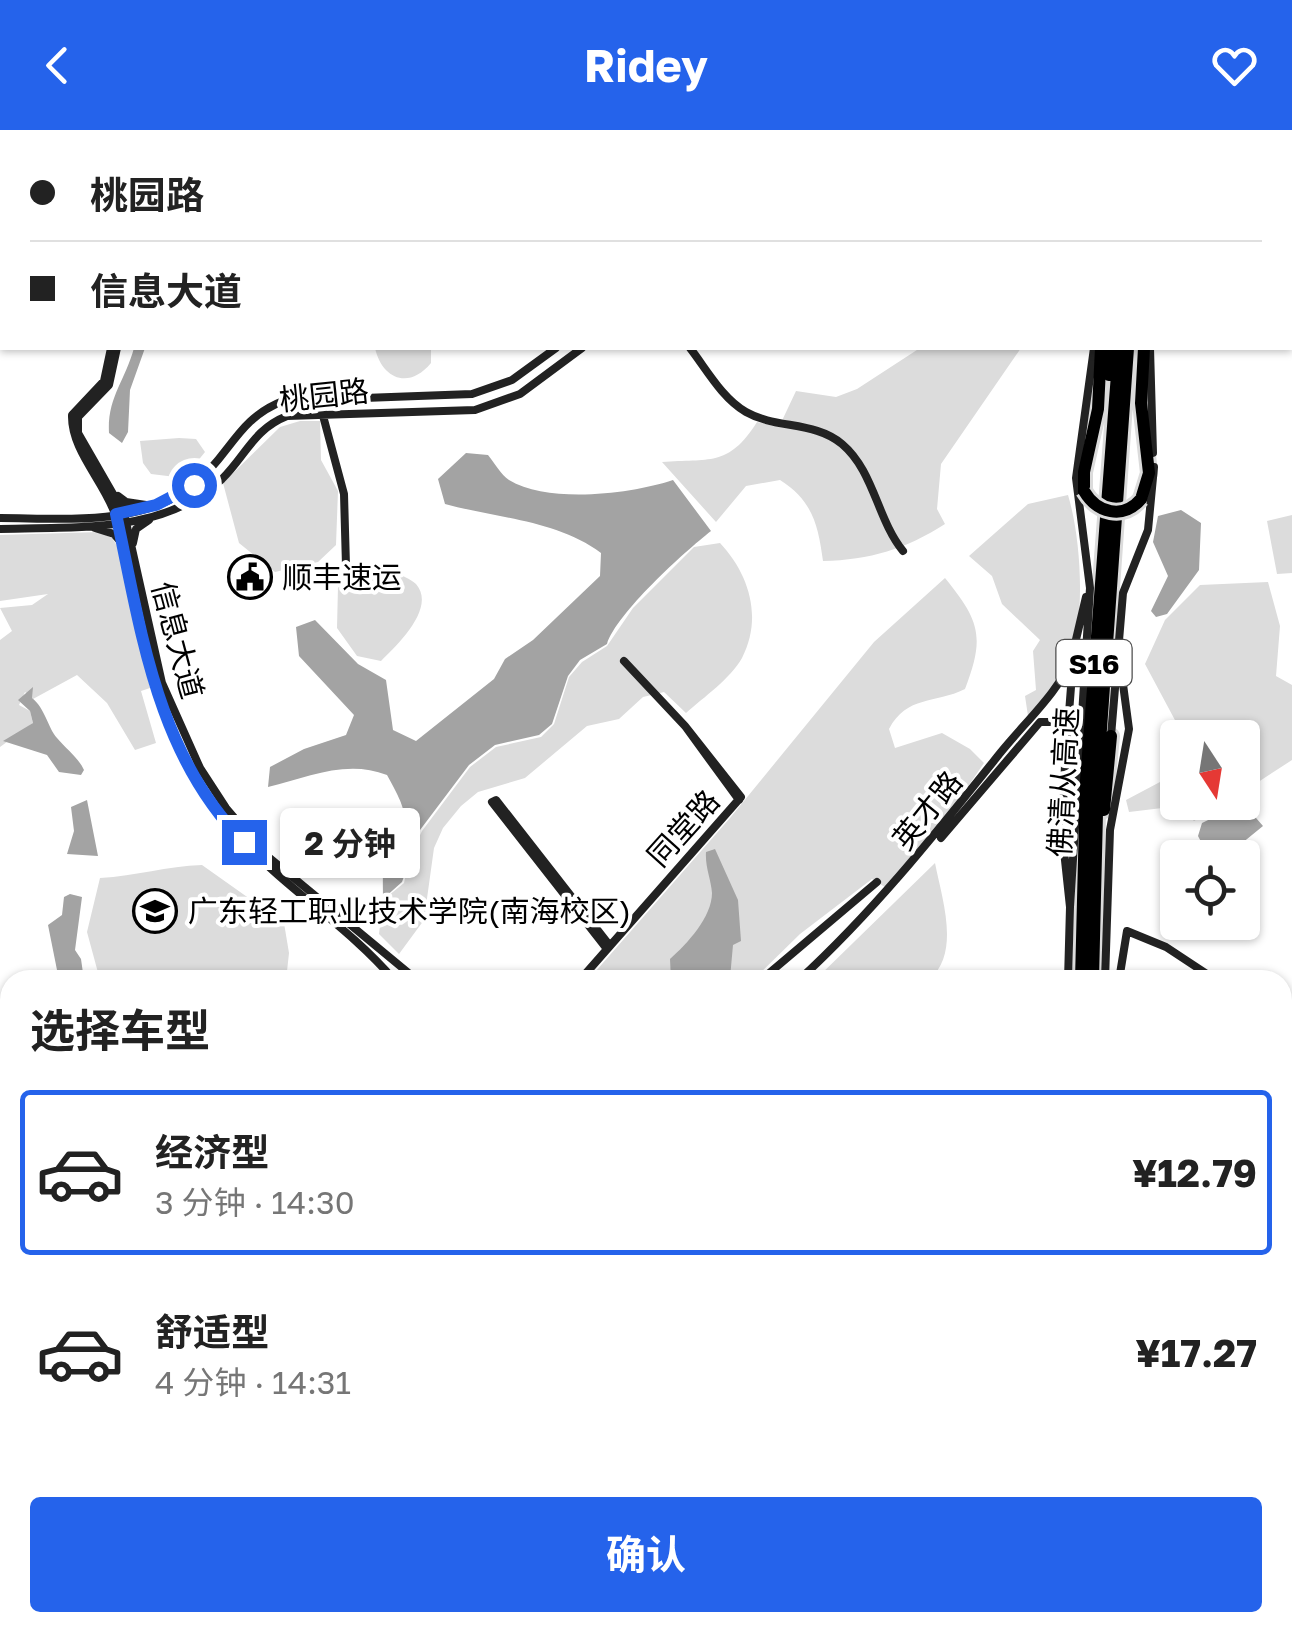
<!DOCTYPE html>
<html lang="zh">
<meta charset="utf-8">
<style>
body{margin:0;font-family:"Golos Text","Noto Sans SC",sans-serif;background:#f2f2f2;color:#222;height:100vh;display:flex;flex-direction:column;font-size:38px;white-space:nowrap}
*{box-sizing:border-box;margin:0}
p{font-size:32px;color:#767676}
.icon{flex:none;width:55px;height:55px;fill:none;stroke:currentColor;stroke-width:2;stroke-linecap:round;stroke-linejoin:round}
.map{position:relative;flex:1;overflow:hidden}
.drawer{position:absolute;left:0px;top:840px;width:1292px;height:662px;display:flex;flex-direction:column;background:#fff;border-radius:30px 30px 0 0;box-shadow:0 2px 8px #0004}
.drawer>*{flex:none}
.banner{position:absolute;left:0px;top:0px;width:1292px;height:220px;box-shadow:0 2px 8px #0004;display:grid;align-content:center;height:220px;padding:0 30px;background:#fff}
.needle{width:65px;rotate:168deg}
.fabs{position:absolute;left:1160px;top:590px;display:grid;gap:20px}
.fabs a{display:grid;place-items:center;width:100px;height:100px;border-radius:10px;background:#fff;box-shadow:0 2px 8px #0004;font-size:50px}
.end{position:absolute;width:45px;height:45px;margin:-22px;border:12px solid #2563eb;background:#fff;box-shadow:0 0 0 5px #fff}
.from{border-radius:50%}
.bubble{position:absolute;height:70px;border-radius:10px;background:#fff;box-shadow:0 2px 8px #0004;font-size:32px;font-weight:700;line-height:70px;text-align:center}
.banner b{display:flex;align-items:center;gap:35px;height:95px;font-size:38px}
.banner b+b{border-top:2px solid #e0e0e0}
.banner i{width:25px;height:25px;background:#222}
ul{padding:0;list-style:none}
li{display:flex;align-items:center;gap:30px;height:165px;margin:0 20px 15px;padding:0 10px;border:5px solid transparent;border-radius:10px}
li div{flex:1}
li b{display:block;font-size:38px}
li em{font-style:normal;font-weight:700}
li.selected{border-color:#2563eb}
li>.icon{width:90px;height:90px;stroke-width:1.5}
h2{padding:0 30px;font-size:45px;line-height:120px}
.cta{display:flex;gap:20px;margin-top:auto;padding:20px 30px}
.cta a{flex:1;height:115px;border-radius:10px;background:#2563eb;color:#fff;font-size:40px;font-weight:700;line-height:115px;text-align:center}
header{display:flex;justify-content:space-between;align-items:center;height:130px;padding:0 30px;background:#2563eb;color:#fff;font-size:45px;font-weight:700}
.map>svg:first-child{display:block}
</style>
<header><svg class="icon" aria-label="back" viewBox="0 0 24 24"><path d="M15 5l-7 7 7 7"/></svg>Ridey<svg class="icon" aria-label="heart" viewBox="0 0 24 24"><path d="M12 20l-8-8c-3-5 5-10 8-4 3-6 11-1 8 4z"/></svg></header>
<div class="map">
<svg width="1292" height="1502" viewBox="0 0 1292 1502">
<rect width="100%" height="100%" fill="#fff"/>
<path fill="#dcdcdc" d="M375,218H431V233C409,260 382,249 375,218Z
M920,218H1021L941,334L937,379L945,394C906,419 870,430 823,431C818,395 813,371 780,350L746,356L716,392L662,332C709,328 728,338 757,292L779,297L796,261L836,267L857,259Z
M300,291H320L321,330L338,361L336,415L318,432L275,442L239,413L223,353L280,297Z
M179,308L196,309L205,322L184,348L151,344L143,333L140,311Z
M1068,365C1081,408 1086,486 1070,529C1062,551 1043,568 1028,586L1025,566L1036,560L1033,521L1040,510L1002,474L992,446L969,426L1028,374Z
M1292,385V443L1277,444L1267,391Z
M99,402L112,408L118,417L150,558L141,561L156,613L135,620L107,573L77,545L33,569L25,562L19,575L30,581L33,593L0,617V510L12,501L0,478L32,475L48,464L0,471V405Z
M720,413C749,444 763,487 742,528C730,549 704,567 686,583L664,562L643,567L619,589L587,596L525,648L478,662L461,676L443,698L434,718L424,790L399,824L379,804L383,770L404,753L410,726L422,701L470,637L496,617L541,607L554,594L569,547L582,532L607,516L633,478L694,417Z
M394,441C400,445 411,449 416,454C437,478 396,516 381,531L357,526L337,498L338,456L357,444Z
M945,448C980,491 985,507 965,559C935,574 907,565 889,599L895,618L942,603L970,619L984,633L932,709L888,759L872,749L800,804L753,850H588L730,688L874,512Z
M1268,452L1280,496L1276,546L1292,555V630L1243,662L1242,608L1184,607L1145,534L1165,490L1200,455Z
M1177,643L1178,672L1225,673L1194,691L1179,676L1129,682L1126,670Z
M935,733C942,769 961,823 929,850H815Z
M202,735L284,793L289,823L286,850H100L87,802L100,748C136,746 167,736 202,735Z
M0,1323L10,1330V1441H0Z
M97,1493V1492L238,1493L222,1502H91Z"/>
<path fill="#a3a3a3" d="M134,218H145L130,260L128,302L122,313L109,303C107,268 125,251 134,218Z
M466,323L488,325C494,332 501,345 509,350C549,374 631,364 673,350L711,401C684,422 616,484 607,514L580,530L568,546L552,594L539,605L495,615L469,635L420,700L402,752L383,769C383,756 382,739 385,727C399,680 418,701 387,645C347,629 308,647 268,657L270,637L304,619L346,605L354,585L299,526L296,497L315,490L358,534L386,550L393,600L416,611L494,549L505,529L533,510L600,446L601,423C557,390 496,388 445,374L438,349Z
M1181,380L1201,393L1199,440L1167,484L1156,487L1151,481L1168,446L1153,412L1158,386Z
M33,557L32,568C45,578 48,598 57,608C66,619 78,627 84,640L81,645L59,642L47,625L3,611L33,593L30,581L18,570Z
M87,670L98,726L67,724L74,701L71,677Z
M1243,673L1263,696L1225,727H1209L1198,706L1202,693Z
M715,719L738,770L741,811L733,815L730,848L671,850L670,829C687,814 712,787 712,763C711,749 705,737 706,722Z
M70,764L82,767L75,820L81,829L84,850H59L48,795L62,785L64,767Z
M1292,1284V1414L1288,1415L1283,1395L1282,1286Z"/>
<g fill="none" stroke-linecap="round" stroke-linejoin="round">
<g stroke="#dbdbdb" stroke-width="18">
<path id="highway" d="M1139,2V0
M1109,245L1110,218
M1084,361V342L1098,279L1101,218
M1141,369L1149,343L1141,273L1144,218
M1104,680L1111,606
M1081,850L1086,650L1119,218
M1093,850L1098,641L1128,218
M1152,1492L1155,1502
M1167,1492L1169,1502
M1178,1492L1181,1502"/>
</g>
<path stroke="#222" stroke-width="8" d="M156,2L157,0
M163,2L164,0
M888,2L896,0
M925,2L932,0
M1107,2L1108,0
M1154,2V0
M111,218L104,251L72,285C71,320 103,350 115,384C140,498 156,616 238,706C286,759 348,796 394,850
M117,218L109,255L78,287V303L124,383L162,553L200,638L226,678L266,725L417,850
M690,218C707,240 722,268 746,282C776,299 815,291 842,314C874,341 877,389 903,421
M1150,218L1153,323
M327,266L322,282L344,364L346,436
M118,366L126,372L146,375
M0,388C62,388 143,397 195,354C231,324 237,289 283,271L472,264L512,250L556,218
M95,398L114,404L121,412
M0,399C75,396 163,405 222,349C246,325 254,299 287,286L475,280L520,264L582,218
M133,413L136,399L149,390
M624,531L685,596
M1111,606L1123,463L1148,400L1154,337
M941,708L1040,592H1059L1067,604
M1070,777L1090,458L1076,348L1094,218
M607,819L492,672L496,670L610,816
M580,850L741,667L685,596L739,670
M761,850L877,752
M799,850C876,779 936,703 1001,622C1026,591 1059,562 1074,525
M1068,850L1070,777L1062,702L1065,635L1074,518L1086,467
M1105,850L1110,700L1129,599L1120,532
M1119,850L1127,801L1166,817L1216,850
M1282,883L1292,890
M1282,1007L1292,991
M1139,1492L1141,1502
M1200,1492L1202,1502
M80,1502L87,1492
M234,1502L253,1492"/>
<use href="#highway" stroke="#000" stroke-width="12"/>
<g stroke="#dbdbdb" stroke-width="18" stroke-linecap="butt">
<path id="highway-bridge" d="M1084,361C1097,383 1123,390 1141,369"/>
</g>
<use href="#highway-bridge" stroke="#000" stroke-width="12"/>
</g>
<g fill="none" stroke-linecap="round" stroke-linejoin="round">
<path stroke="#2563eb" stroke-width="12" d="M194,355L156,375L116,384C141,499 156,624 244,712"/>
</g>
<defs>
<g id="civic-ring" transform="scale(2.25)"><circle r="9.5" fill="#fff" stroke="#000" stroke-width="1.5"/><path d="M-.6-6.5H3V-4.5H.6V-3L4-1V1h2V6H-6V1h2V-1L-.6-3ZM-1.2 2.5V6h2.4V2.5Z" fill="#000"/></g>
<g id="university-ring" transform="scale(2.25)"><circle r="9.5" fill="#fff" stroke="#000" stroke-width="1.5"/><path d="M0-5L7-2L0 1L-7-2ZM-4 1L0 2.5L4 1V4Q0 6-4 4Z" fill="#000"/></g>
</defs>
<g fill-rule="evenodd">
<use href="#civic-ring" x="250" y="447"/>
<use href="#university-ring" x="155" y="781"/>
</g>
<g text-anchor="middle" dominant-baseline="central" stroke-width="8" stroke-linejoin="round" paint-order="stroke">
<rect fill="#fff" stroke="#4c4c4c" stroke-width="2.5" x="1056.5" y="510" width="75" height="46" rx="8"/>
<g font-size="28" font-weight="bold" fill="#000">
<text x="1094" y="533">S16</text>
</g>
<g font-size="30" fill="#000" stroke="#fff">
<text transform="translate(324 265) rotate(-6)">桃园路</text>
<text transform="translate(178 510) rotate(75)">信息大道</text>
<text transform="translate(1063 652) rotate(-87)">佛清从高速</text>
<text transform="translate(927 680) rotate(-51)">英才路</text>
<text transform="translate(683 698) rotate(-48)">同堂路</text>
</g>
<g font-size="30" fill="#000" stroke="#fff" text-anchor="start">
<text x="282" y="447">顺丰速运</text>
<text x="188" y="781">广东轻工职业技术学院(南海校区)</text>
</g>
</g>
</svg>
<div class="fabs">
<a><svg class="needle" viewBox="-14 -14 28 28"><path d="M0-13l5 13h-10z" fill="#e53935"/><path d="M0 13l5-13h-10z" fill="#767676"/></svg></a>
<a><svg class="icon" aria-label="locate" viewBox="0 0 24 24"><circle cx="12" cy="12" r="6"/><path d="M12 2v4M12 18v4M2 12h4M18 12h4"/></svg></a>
</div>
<i class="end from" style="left:194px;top:355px"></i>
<i class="end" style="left:244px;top:712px"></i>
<div class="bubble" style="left:280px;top:678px;width:140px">2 分钟</div>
<div class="banner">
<b><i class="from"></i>桃园路</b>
<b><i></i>信息大道</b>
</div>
<section class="drawer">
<h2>选择车型</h2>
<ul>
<li class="selected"><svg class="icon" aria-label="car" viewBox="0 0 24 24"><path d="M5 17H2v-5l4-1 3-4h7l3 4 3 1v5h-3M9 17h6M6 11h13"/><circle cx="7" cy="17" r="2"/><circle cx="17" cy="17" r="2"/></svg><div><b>经济型</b><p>3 分钟 · 14:30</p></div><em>¥12.79</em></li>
<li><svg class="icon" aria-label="car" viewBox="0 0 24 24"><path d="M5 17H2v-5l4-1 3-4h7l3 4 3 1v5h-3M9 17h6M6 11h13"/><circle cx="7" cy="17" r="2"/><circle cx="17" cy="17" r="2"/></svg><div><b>舒适型</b><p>4 分钟 · 14:31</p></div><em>¥17.27</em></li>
</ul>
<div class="cta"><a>确认</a></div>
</section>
</div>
